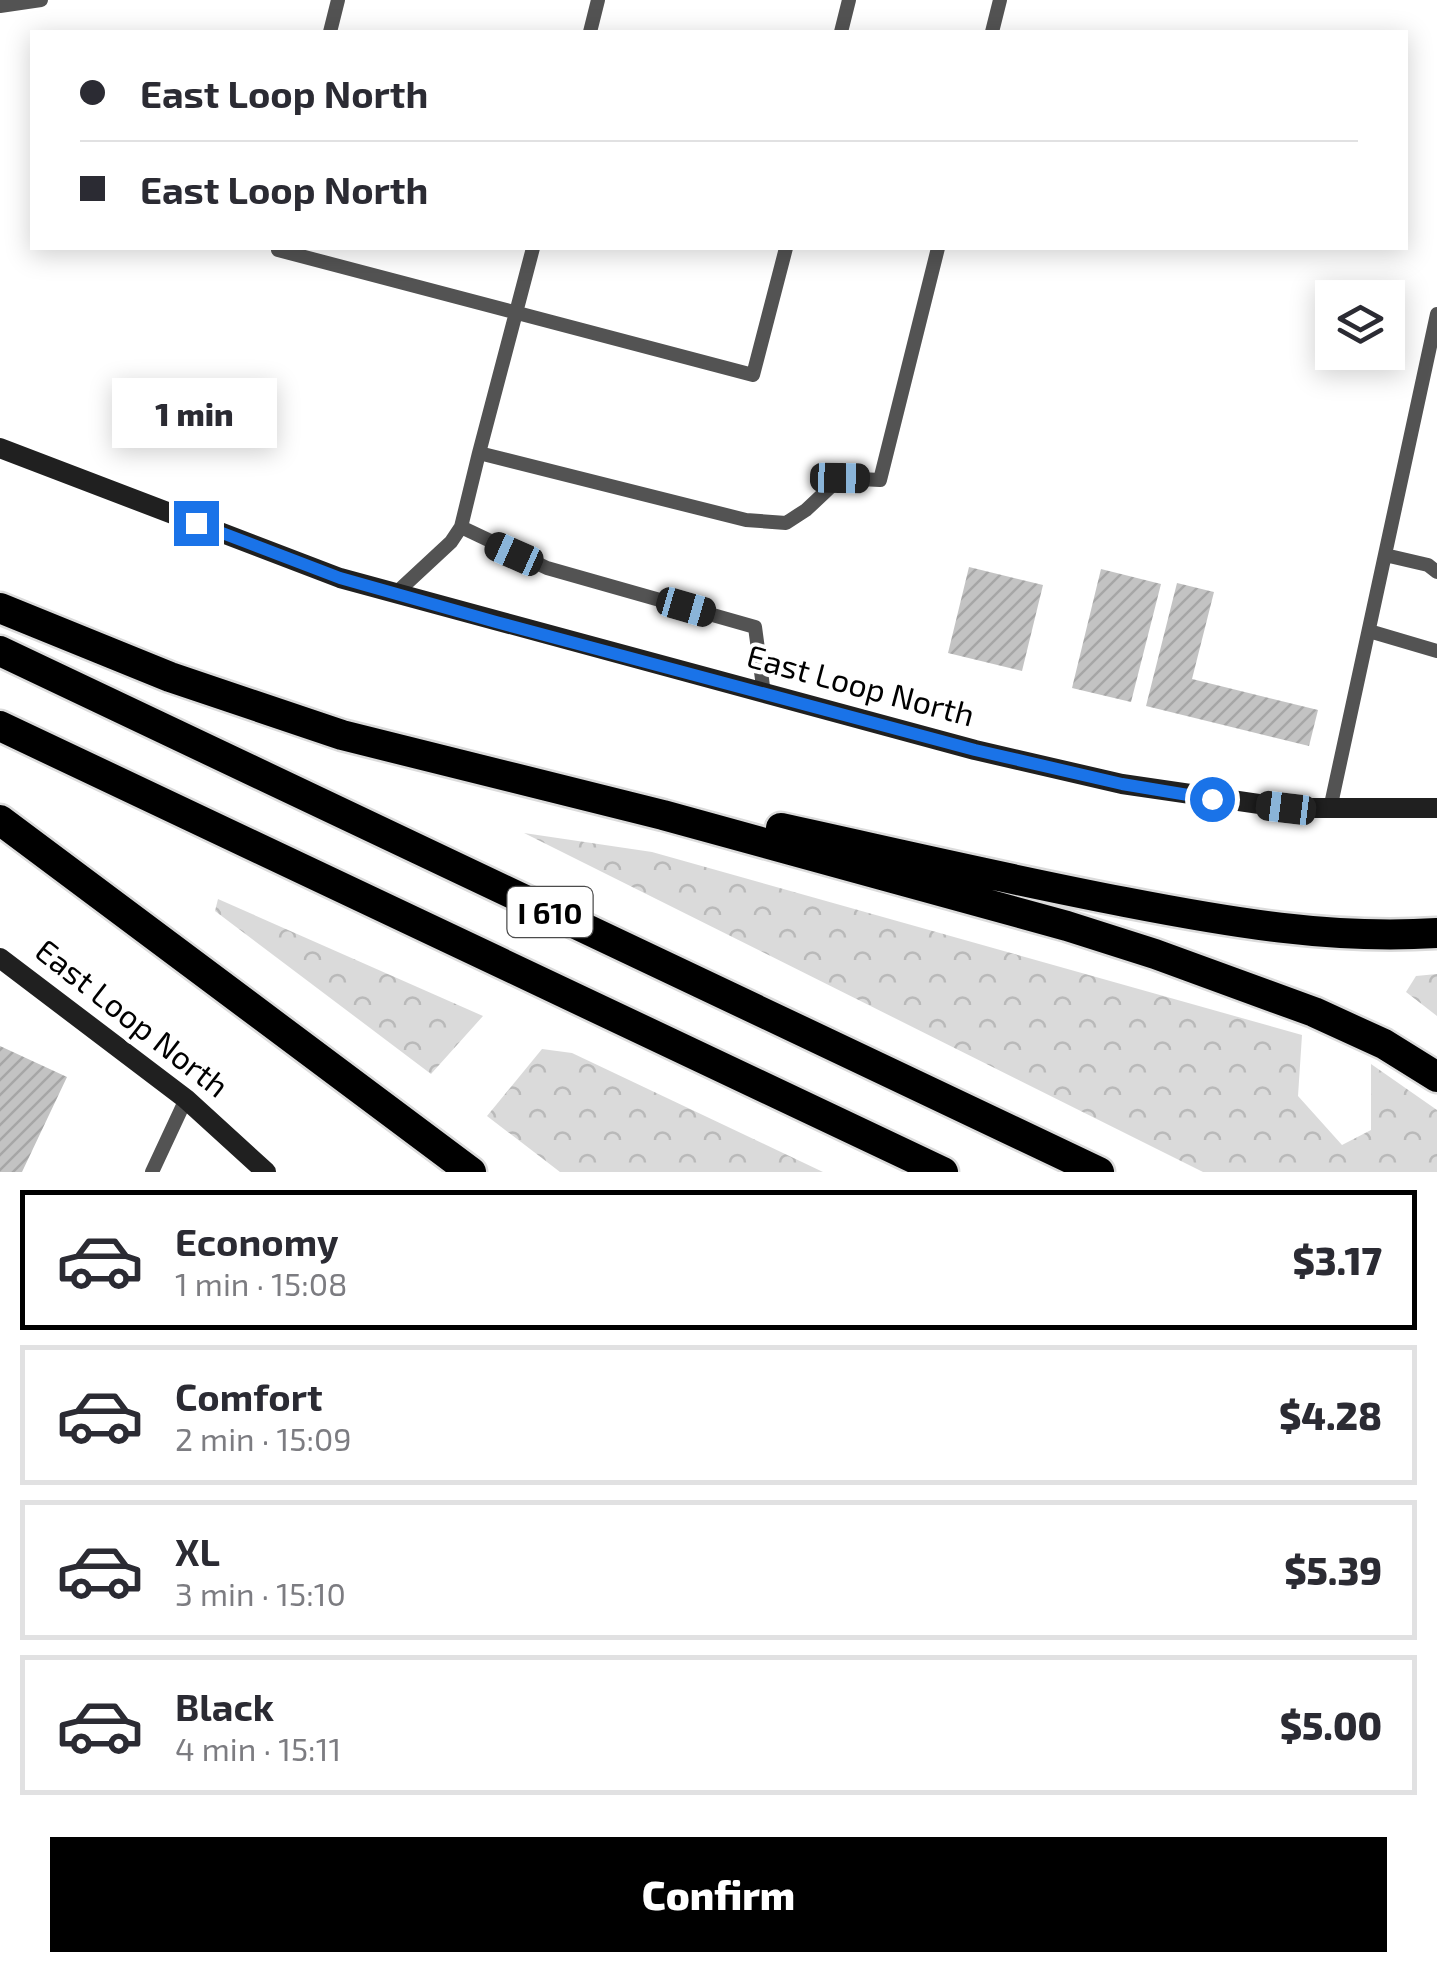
<!DOCTYPE html>
<meta charset="utf-8">
<style>
body{margin:0;font-family:"Exo 2",sans-serif;background:#f7f7f7;color:#2b2b33;height:100vh;display:flex;flex-direction:column;font-size:38px;white-space:nowrap}
*{box-sizing:border-box;margin:0}
p{font-size:32px;color:#7c7c81}
.icon{flex:none;width:55px;height:55px;fill:none;stroke:currentColor;stroke-width:2;stroke-linecap:round;stroke-linejoin:round}
.map{position:relative;height:1172px;overflow:hidden}
.drawer{display:flex;flex-direction:column;background:#fff;flex:1}
.drawer>*{flex:none}
.guide{position:absolute;left:30px;top:30px;width:1378px;height:220px;border-radius:0px;box-shadow:0 5px 25px #0003;display:grid;align-content:center;height:220px;padding:0 50px;background:#fff}
.fabs{position:absolute;left:1315px;top:280px;display:grid;gap:20px}
.fabs a{display:grid;place-items:center;width:90px;height:90px;border-radius:0px;background:#fff;box-shadow:0 5px 25px #0003;font-size:50px}
.end{position:absolute;width:45px;height:45px;margin:-22px;border:12px solid #1a73e8;background:#fff;box-shadow:0 0 0 5px #fff}
.from{border-radius:50%}
.bubble{position:absolute;height:70px;border-radius:0px;background:#fff;box-shadow:0 5px 25px #0003;font-size:32px;font-weight:800;line-height:70px;text-align:center}
.car{position:absolute;width:30px;height:60px;margin:-30px -15px;border-radius:12px;box-shadow:0 0 8px 2px #0007;background:linear-gradient(#222 24%,#8ab4d8 0 40%,#222 0 76%,#8ab4d8 0 86%,#222 0)}
.guide b{display:flex;align-items:center;gap:35px;height:95px;font-size:38px}
.guide b+b{border-top:2px solid #e1e1e2}
.guide i{width:25px;height:25px;background:#2b2b33}
ul{padding:18px 0 0;list-style:none}
li{display:flex;align-items:center;gap:30px;height:140px;margin:0 20px 15px;padding:0 30px;border:5px solid #e1e1e2;border-radius:0px}
li div{flex:1}
li b{display:block;font-size:38px}
li em{font-style:normal;font-weight:800}
li.on{border-color:#000}
li>.icon{width:90px;height:90px;stroke-width:1.5}
.action{display:flex;gap:20px;margin-top:auto;padding:20px 50px}
.action a{flex:1;height:115px;border-radius:0px;background:#000;color:#fff;font-size:40px;font-weight:800;line-height:115px;text-align:center}
.map>svg:first-child{display:block}
</style>
<div class="map">
<svg width="1437" height="1172" viewBox="0 0 1437 1172">
<defs>
<pattern id="forest-crowns" width="20" height="18" patternUnits="userSpaceOnUse" patternTransform="scale(2.5)"><rect width="20" height="18" fill="#dadada"/><path d="M2 6a3 3 0 1 1 6 0M12 15a3 3 0 1 1 6 0" fill="none" stroke="#b9b9b9"/></pattern>
<pattern id="building-hatch" width="6" height="6" patternUnits="userSpaceOnUse" patternTransform="scale(2.5)"><rect width="6" height="6" fill="#c3c3c3"/><path d="M-1 1l2-2M0 6l6-6M5 7l2-2" fill="none" stroke="#a6a6a6"/></pattern>
</defs>
<rect width="100%" height="100%" fill="#fff"/>
<path fill="url(#forest-crowns)" d="M524,833L652,852L1302,1035L1298,1096L1342,1145L1371,1130V1064L1437,1110V1172H1203Z
M218,899L483,1016L431,1074L215,911Z
M1437,974V1016L1406,992L1416,976Z
M542,1049L572,1053L823,1172H560L487,1116Z"/>
<path fill="url(#building-hatch)" d="M969,567L1043,585L1022,671L948,653Z
M1101,569L1161,584L1131,702L1072,688Z
M1177,583L1214,592L1192,679L1318,710L1309,746L1146,706Z
M0,1046L67,1077L22,1172H0Z"/>
<g fill="none" stroke-linecap="round" stroke-linejoin="round">
<g stroke="#dbdbdb" stroke-width="35">
<path id="motorway" d="M0,608L170,677L342,735L663,815L1067,926L1155,954L1314,1012L1384,1044L1437,1077
M0,651L1099,1172
M0,726L943,1172
M0,820L471,1172
M781,828C895,853 1010,880 1125,902C1228,922 1332,940 1437,933"/>
</g>
<path stroke="#535353" stroke-width="14" d="M0,6L41,0
M330,32L338,0
M590,32L598,0
M841,32L849,0
M992,32L1000,0
M279,248L278,250L753,375L786,248
M479,453L533,248
M461,527L547,568L755,627L764,694
M1385,555L1428,565L1437,572
M395,594L451,542L461,527L479,453L746,520L786,523L806,510L840,478L880,480L938,248
M1369,631L1437,651
M1330,809L1437,314
M152,1172L186,1099"/>
<path stroke="#202020" stroke-width="20" d="M0,448L340,578L975,750L1122,784L1286,808H1437
M0,958L186,1099L266,1172"/>
<use href="#motorway" stroke="#000" stroke-width="30"/>
</g>
<g fill="none" stroke-linecap="round" stroke-linejoin="round">
<path stroke="#1a73e8" stroke-width="12" d="M196,523L340,578L496,622L975,750L1122,784L1212,799"/>
</g>
<g text-anchor="middle" dominant-baseline="central" stroke-width="8" stroke-linejoin="round" paint-order="stroke">
<rect fill="#fff" stroke="#4c4c4c" stroke-width="2.5" x="507.5" y="887" width="85" height="50" rx="8"/>
<g font-size="30" font-weight="bold" fill="#000">
<text x="550" y="912">I 610</text>
</g>
<g font-size="32" fill="#000" stroke="#fff">
<text transform="translate(861 684) rotate(15)">East Loop North</text>
<text transform="translate(133 1017) rotate(38)">East Loop North</text>
</g>
</g>
</svg>
<div class="fabs">
<a><svg class="icon" aria-label="layers" viewBox="0 0 24 24"><path d="M12 4l9 5-9 5-9-5zM3 14l9 5 9-5"/></svg></a>
</div>
<i class="end from" style="left:1212px;top:799px"></i>
<i class="end" style="left:196px;top:523px"></i>
<div class="bubble" style="left:112px;top:378px;width:165px">1 min</div>
<i class="car" style="left:840px;top:478px;rotate:91deg"></i>
<i class="car" style="left:514px;top:554px;rotate:294deg"></i>
<i class="car" style="left:686px;top:607px;rotate:106deg"></i>
<i class="car" style="left:1286px;top:808px;rotate:277deg"></i>
<div class="guide">
<b><i class="from"></i>East Loop North</b>
<b><i></i>East Loop North</b>
</div>
</div>
<section class="drawer">
<ul>
<li class="on"><svg class="icon" aria-label="car" viewBox="0 0 24 24"><path d="M5 17H2v-5l4-1 3-4h7l3 4 3 1v5h-3M9 17h6M6 11h13"/><circle cx="7" cy="17" r="2"/><circle cx="17" cy="17" r="2"/></svg><div><b>Economy</b><p>1 min · 15:08</p></div><em>$3.17</em></li>
<li><svg class="icon" aria-label="car" viewBox="0 0 24 24"><path d="M5 17H2v-5l4-1 3-4h7l3 4 3 1v5h-3M9 17h6M6 11h13"/><circle cx="7" cy="17" r="2"/><circle cx="17" cy="17" r="2"/></svg><div><b>Comfort</b><p>2 min · 15:09</p></div><em>$4.28</em></li>
<li><svg class="icon" aria-label="car" viewBox="0 0 24 24"><path d="M5 17H2v-5l4-1 3-4h7l3 4 3 1v5h-3M9 17h6M6 11h13"/><circle cx="7" cy="17" r="2"/><circle cx="17" cy="17" r="2"/></svg><div><b>XL</b><p>3 min · 15:10</p></div><em>$5.39</em></li>
<li><svg class="icon" aria-label="car" viewBox="0 0 24 24"><path d="M5 17H2v-5l4-1 3-4h7l3 4 3 1v5h-3M9 17h6M6 11h13"/><circle cx="7" cy="17" r="2"/><circle cx="17" cy="17" r="2"/></svg><div><b>Black</b><p>4 min · 15:11</p></div><em>$5.00</em></li>
</ul>
<div class="action"><a>Confirm</a></div>
</section>
